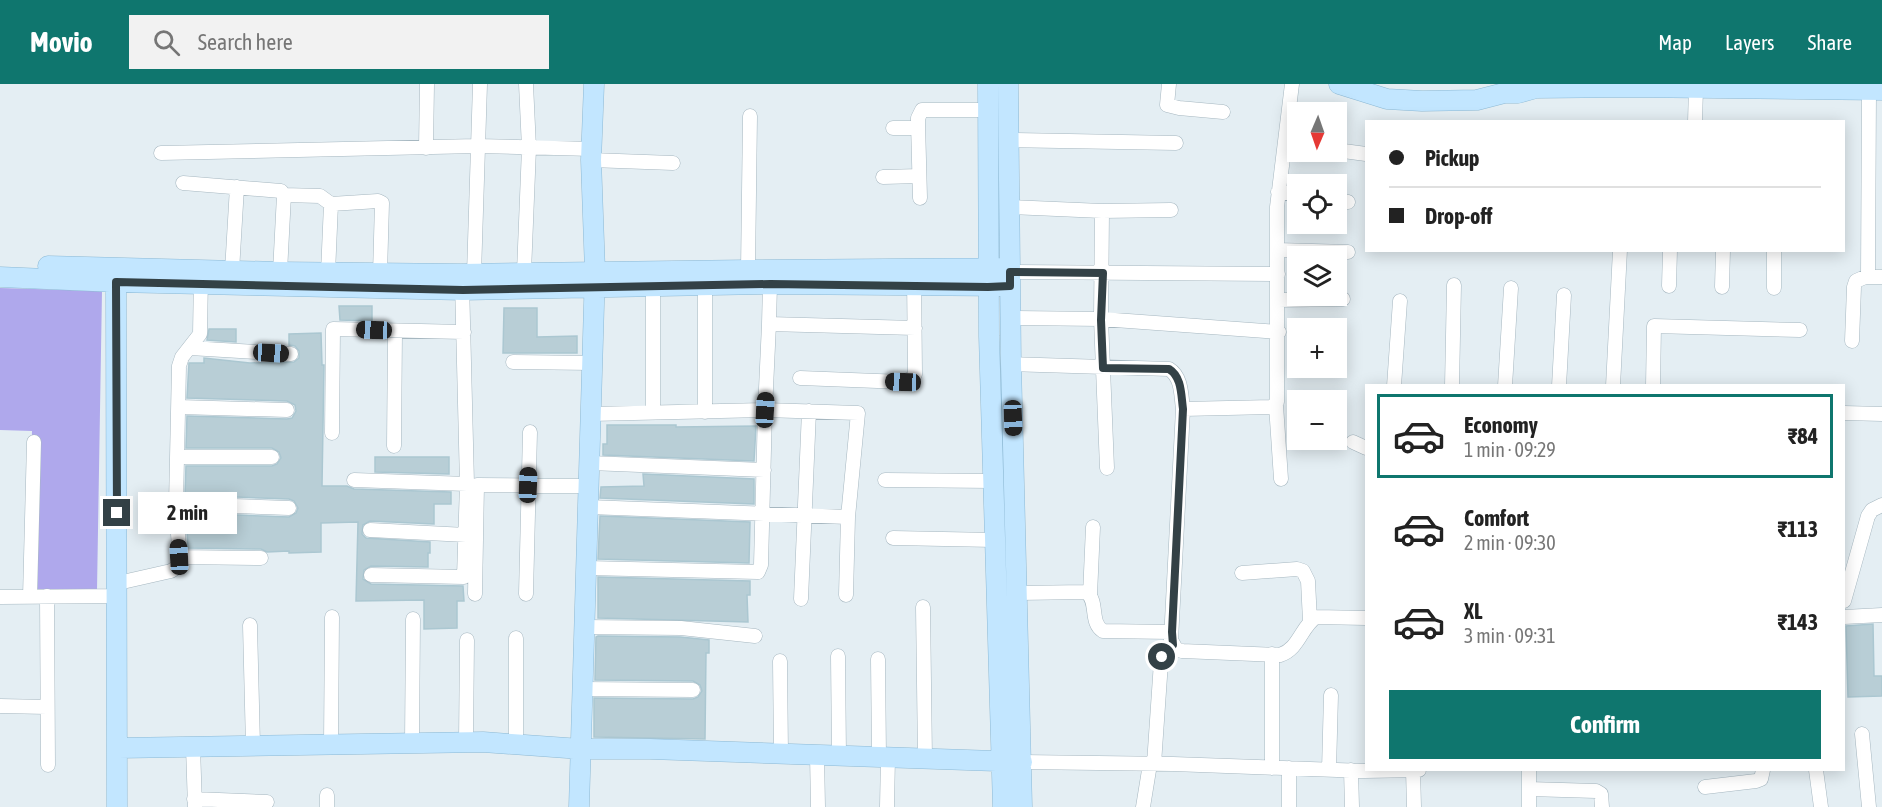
<!DOCTYPE html>
<meta charset="utf-8">
<style>
body{margin:0;font-family:"Asap Condensed",sans-serif;background:#f2f2f2;color:#222;height:100vh;display:flex;flex-direction:column;font-size:22px;white-space:nowrap}
*{box-sizing:border-box;margin:0}
p{font-size:20px;color:#767676}
.icon{flex:none;width:33px;height:33px;fill:none;stroke:currentColor;stroke-width:2;stroke-linecap:round;stroke-linejoin:round}
.map{position:relative;flex:1;overflow:hidden}
.side{position:absolute;left:1365px;top:300px;width:480px;height:387px;display:flex;flex-direction:column;background:#fff;border-radius:0px;box-shadow:0 3px 15px #0003}
.side>*{flex:none}
.hud{position:absolute;left:1365px;top:36px;width:480px;height:132px;border-radius:0px;box-shadow:0 3px 15px #0003;display:grid;align-content:center;height:132px;padding:0 24px;background:#fff}
.needle{width:39px;rotate:182deg}
.buttons{position:absolute;left:1287px;top:18px;display:grid;gap:12px}
.buttons a{display:grid;place-items:center;width:60px;height:60px;border-radius:0px;background:#fff;box-shadow:0 3px 15px #0003;font-size:30px}
.end{position:absolute;width:27px;height:27px;margin:-14px;border:8px solid #334146;background:#fff;box-shadow:0 0 0 3px #fff}
.from{border-radius:50%}
.bubble{position:absolute;height:42px;border-radius:0px;background:#fff;box-shadow:0 3px 15px #0003;font-size:20px;font-weight:700;line-height:42px;text-align:center}
.car{position:absolute;width:18px;height:36px;margin:-18px -9px;border-radius:8px;box-shadow:0 0 4px 2px #0007;background:linear-gradient(#222 24%,#8ab4d8 0 40%,#222 0 76%,#8ab4d8 0 86%,#222 0)}
.hud b{display:flex;align-items:center;gap:21px;height:57px;font-size:22px}
.hud b+b{border-top:2px solid #e0e0e0}
.hud i{width:15px;height:15px;background:#222}
ul{padding:10px 0 0;list-style:none}
li{display:flex;align-items:center;gap:18px;height:84px;margin:0 12px 9px;padding:0 12px;border:3px solid transparent;border-radius:0px}
li div{flex:1}
li b{display:block;font-size:22px}
li em{font-style:normal;font-weight:700}
li.on{border-color:#0f766e}
li>.icon{width:54px;height:54px;stroke-width:1.5}
.cta{display:flex;gap:12px;margin-top:auto;padding:12px 24px}
.cta a{flex:1;height:69px;border-radius:0px;background:#0f766e;color:#fff;font-size:24px;font-weight:700;line-height:69px;text-align:center}
header{display:flex;align-items:center;gap:36px;box-sizing:border-box;height:84px;padding:0 30px;background:#0f766e;color:#fff}
header strong{font-size:28px}
nav{display:flex;gap:33px;margin-inline-start:auto;font-size:21px}
.search{width:420px;height:54px;background:#f2f2f2;display:flex;align-items:center;gap:15px;box-sizing:border-box;padding:0 21px;border-radius:0px;color:#767676;font-size:22px}
.map>svg:first-child{display:block}
</style>
<header>
<strong>Movio</strong>
<div class="search"><svg class="icon" aria-label="search" viewBox="0 0 24 24"><circle cx="10" cy="10" r="6"/><path d="M15 15l6 6"/></svg>Search here</div>
<nav><a>Map</a><a>Layers</a><a>Share</a></nav>
</header>
<div class="map">
<svg width="1882" height="723" viewBox="0 0 1882 723">
<rect width="100%" height="100%" fill="#e4eef3"/>
<path fill="#afa8ec" d="M0,204L102,207L97,506L28,505L32,347L0,346Z"/>
<path fill="#b8ced6" stroke="#abc7d1" stroke-width="1.5" d="M339,222H372V237L340,236Z
M504,224H537V253L577,252V269H503Z
M209,245H236V258L207,256Z
M321,249L322,281H324L322,402H347L354,405L451,408V420H434V440L370,437L363,441L362,450L366,454L430,458V469H428V483L371,482L364,486L363,495L371,500L463,502L464,517H457V544L424,545V516L356,517L358,438L321,439V468L289,469V467L267,468L261,465L188,464L186,429L289,433L296,429L298,424L294,417L289,415L185,411L186,382H272L277,380L281,374L279,368L272,364H186L187,332L287,335L292,334L296,327L295,321L287,317L187,314L189,279H204V274L250,279L294,278L299,274V267L295,262L289,261V250Z
M607,341H676V343L756,342L754,377L603,371V360H607Z
M375,373H449V390L375,388Z
M643,390L754,395V420L600,414L601,403L644,402Z
M600,432L750,438L749,479L598,475Z
M598,493L750,497V511H747L748,538L598,534Z
M1873,540L1874,592H1882V612L1848,613L1846,542Z
M598,552L680,553L709,556V569H706L705,655L594,653V614L693,615L698,613L702,607L700,601L693,597L595,596L596,553Z"/>
<g fill="none" stroke-linecap="round" stroke-linejoin="round">
<g stroke="#a6b7c0" stroke-width="15">
<path id="street" d="M1169,0L1167,21L1179,24L1223,28
M1695,38L1696,4
M893,44H918
M1009,56L1176,59
M426,64L427,0
M1336,66L1366,70
M161,69L477,62L592,65
M591,76L673,79
M883,93L919,92
M183,99L281,107L284,111
M1278,108L1298,110
M920,114L918,39V34L922,26H988
M1336,116L1348,118
M1009,123L1102,127L1171,126
M1102,127L1101,235L1107,384
M1277,166L1348,168
M748,186L750,32
M232,187L237,103
M280,188L284,111L320,112L331,120L378,117L382,119L380,190
M524,188L529,64L526,0
M1010,188L1278,190
M328,189L331,120
M474,190L480,0
M1868,193L1869,6
M705,201V328
M1669,202L1670,166
M1722,203L1723,166
M1774,204V166
M1278,216L1343,215
M1011,234L1101,235L1279,248
M769,240L770,200
M1852,257L1854,203L1856,197L1865,193H1882
M190,264L291,270
M513,278L592,279
M1011,280L1169,285C1182,293 1181,311 1183,325L1171,556L1176,565L1182,567L1280,571C1299,565 1301,543 1316,533L1366,534
M800,294L903,298L913,294L915,290L914,192
M1394,302L1400,217
M1452,302L1454,201
M1505,302L1511,204
M1559,302L1564,211
M1613,302L1620,166
M1653,302L1654,242L1800,246
M1276,321L1281,395
M179,323L287,326
M1183,325L1272,323L1277,318V123L1292,0
M653,328V202
M1844,329L1882,330
M591,330L765,326L769,240L915,244
M332,349L333,245L464,248
M1353,358L1366,364
M394,362L395,247
M177,373H272
M590,379L764,386
M354,396L467,400
M885,396L993,397
M176,420L289,424
M589,423L848,433
M370,446L466,451
M893,454L994,456
M179,473L261,474
M587,484L758,488L761,481L765,326L858,329L848,433L846,511
M1242,489L1297,485L1303,487L1308,497L1310,537
M371,491L464,493L467,400L462,198
M118,499L171,487L177,483L180,479L176,420L179,282L182,273L200,250L201,192
M1018,509L1086,508C1099,517 1089,538 1103,547L1171,548
M475,510L477,401L589,402
M526,510L530,348
M1090,511L1093,443
M47,512L48,681
M0,513L118,512
M30,513L34,358
M801,515L809,327
M1844,517L1868,432L1872,426L1882,421
M923,523L925,675
M1844,533L1882,531
M250,541L253,662
M585,543L681,544L755,552
M1272,570V684
M838,572L839,672
M878,575L879,673
M780,577L781,670
M583,605L693,606
M0,622L47,623
M1862,650L1869,723
M466,658L467,556
M412,659L413,535
M331,660L332,533
M516,660V554
M193,663L195,723
M817,671L818,723
M1022,678L1173,680L1364,687L1419,686
M1154,680L1161,578L1162,573L1173,561
M1289,684V723
M1329,686L1331,611
M1351,686L1352,723
M1413,686L1414,723
M1529,686V723
M1816,686L1821,723
M1705,703L1756,697L1761,695L1763,686
M1529,705L1596,707L1601,710L1602,723
M194,715L267,718
M327,723V711
M887,723L888,673
M1143,723L1150,680"/>
</g>
<g stroke="#8db9d4" stroke-width="21">
<path id="secondary" d="M988,0L989,252L1003,723
M1008,0L1011,280L1022,723
M1339,0L1387,15L1422,17L1477,16L1504,9H1518L1536,4L1628,3L1882,6
M48,182L280,188L461,190L748,186L1010,184
M0,193L116,198L463,206L770,200L1010,202
M116,198L117,723
M119,664L483,658L581,665H650L1022,678
M579,723L595,187L591,76L594,0"/>
</g>
<use href="#street" stroke="#fff" stroke-width="14"/>
<use href="#secondary" stroke="#c2e6ff" stroke-width="20"/>
</g>
<g fill="none" stroke-linecap="round" stroke-linejoin="round">
<path stroke="#334146" stroke-width="8" d="M117,429L116,198L463,206L770,200L988,203L1010,202V188L1103,189L1101,236L1103,284L1169,285C1182,293 1181,311 1183,325L1172,548L1173,561L1162,573"/>
</g>
</svg>
<div class="buttons">
<a><svg class="needle" viewBox="-14 -14 28 28"><path d="M0-13l5 13h-10z" fill="#e53935"/><path d="M0 13l5-13h-10z" fill="#767676"/></svg></a>
<a><svg class="icon" aria-label="locate" viewBox="0 0 24 24"><circle cx="12" cy="12" r="6"/><path d="M12 2v4M12 18v4M2 12h4M18 12h4"/></svg></a>
<a><svg class="icon" aria-label="layers" viewBox="0 0 24 24"><path d="M12 4l9 5-9 5-9-5zM3 14l9 5 9-5"/></svg></a>
<a>+</a>
<a>−</a>
</div>
<i class="end from" style="left:1162px;top:573px"></i>
<i class="end" style="left:117px;top:429px"></i>
<div class="bubble" style="left:138px;top:408px;width:99px">2 min</div>
<i class="car" style="left:374px;top:246px;rotate:272deg"></i>
<i class="car" style="left:271px;top:269px;rotate:93deg"></i>
<i class="car" style="left:903px;top:298px;rotate:272deg"></i>
<i class="car" style="left:765px;top:326px;rotate:3deg"></i>
<i class="car" style="left:1013px;top:334px;rotate:178deg"></i>
<i class="car" style="left:528px;top:401px;rotate:2deg"></i>
<i class="car" style="left:179px;top:473px;rotate:357deg"></i>
<div class="hud">
<b><i class="from"></i>Pickup</b>
<b><i></i>Drop-off</b>
</div>
<section class="side">
<ul>
<li class="on"><svg class="icon" aria-label="car" viewBox="0 0 24 24"><path d="M5 17H2v-5l4-1 3-4h7l3 4 3 1v5h-3M9 17h6M6 11h13"/><circle cx="7" cy="17" r="2"/><circle cx="17" cy="17" r="2"/></svg><div><b>Economy</b><p>1 min · 09:29</p></div><em>₹84</em></li>
<li><svg class="icon" aria-label="car" viewBox="0 0 24 24"><path d="M5 17H2v-5l4-1 3-4h7l3 4 3 1v5h-3M9 17h6M6 11h13"/><circle cx="7" cy="17" r="2"/><circle cx="17" cy="17" r="2"/></svg><div><b>Comfort</b><p>2 min · 09:30</p></div><em>₹113</em></li>
<li><svg class="icon" aria-label="car" viewBox="0 0 24 24"><path d="M5 17H2v-5l4-1 3-4h7l3 4 3 1v5h-3M9 17h6M6 11h13"/><circle cx="7" cy="17" r="2"/><circle cx="17" cy="17" r="2"/></svg><div><b>XL</b><p>3 min · 09:31</p></div><em>₹143</em></li>
</ul>
<div class="cta"><a>Confirm</a></div>
</section>
</div>
